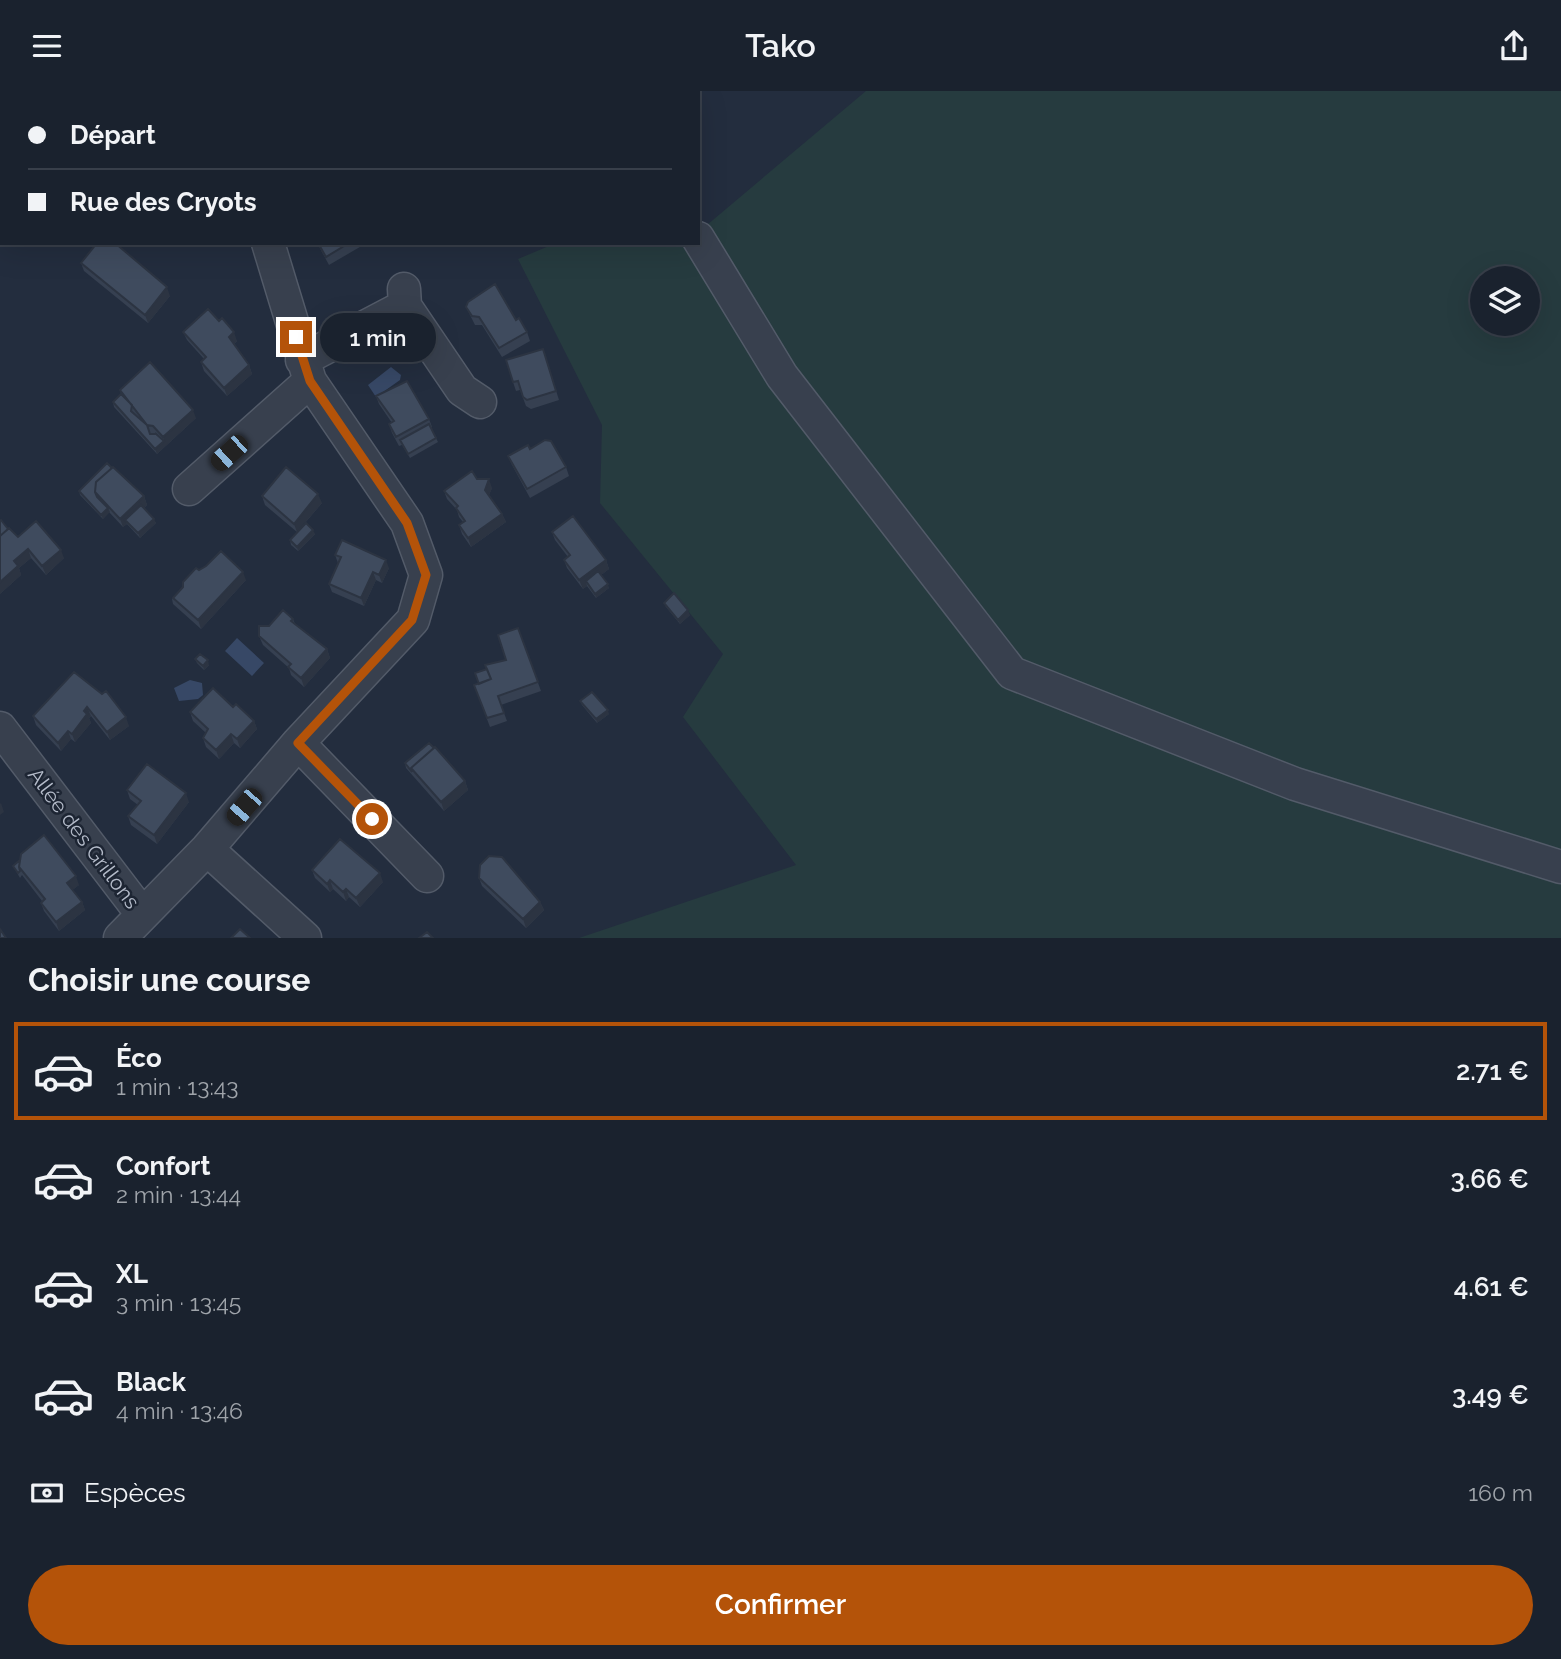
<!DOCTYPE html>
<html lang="fr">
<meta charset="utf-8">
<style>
body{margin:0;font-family:Raleway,sans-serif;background:#232a36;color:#f1f3f6;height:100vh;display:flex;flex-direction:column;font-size:26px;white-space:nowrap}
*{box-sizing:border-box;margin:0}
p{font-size:23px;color:#9fa4aa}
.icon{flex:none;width:38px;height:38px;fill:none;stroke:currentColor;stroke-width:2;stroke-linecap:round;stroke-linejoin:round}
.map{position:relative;height:847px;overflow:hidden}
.panel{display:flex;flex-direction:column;background:#1a222e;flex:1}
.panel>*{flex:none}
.top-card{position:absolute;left:0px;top:0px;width:700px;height:154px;box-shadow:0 7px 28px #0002,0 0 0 2px #383f4a;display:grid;align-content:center;height:154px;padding:0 28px;background:#1a222e}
.buttons{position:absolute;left:1470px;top:175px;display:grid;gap:14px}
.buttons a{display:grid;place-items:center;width:70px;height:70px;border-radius:50%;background:#1a222e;box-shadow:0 7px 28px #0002,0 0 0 2px #383f4a;font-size:35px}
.end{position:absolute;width:32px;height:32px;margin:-16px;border:9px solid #b45309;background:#fff;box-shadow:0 0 0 4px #fff}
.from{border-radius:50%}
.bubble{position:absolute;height:49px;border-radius:24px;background:#1a222e;box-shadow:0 7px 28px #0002,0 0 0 2px #383f4a;font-size:23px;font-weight:600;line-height:49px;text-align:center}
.car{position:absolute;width:21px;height:42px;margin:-21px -10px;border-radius:9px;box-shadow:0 0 5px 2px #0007;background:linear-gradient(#222 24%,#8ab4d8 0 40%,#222 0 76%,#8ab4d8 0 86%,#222 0)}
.top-card b{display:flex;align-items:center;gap:24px;height:66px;font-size:26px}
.top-card b+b{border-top:2px solid #383f4a}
.top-card i{width:18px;height:18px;background:#f1f3f6}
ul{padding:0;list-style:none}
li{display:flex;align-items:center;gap:21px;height:98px;margin:0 14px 10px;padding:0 14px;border:4px solid transparent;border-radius:0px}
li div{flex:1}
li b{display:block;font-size:26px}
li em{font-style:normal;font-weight:600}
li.on{border-color:#b45309}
li>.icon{width:63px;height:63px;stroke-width:1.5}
h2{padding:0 28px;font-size:32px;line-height:84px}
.pay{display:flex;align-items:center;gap:18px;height:77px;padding:0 28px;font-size:26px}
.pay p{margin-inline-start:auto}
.primary-button{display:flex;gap:14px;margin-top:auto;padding:14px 28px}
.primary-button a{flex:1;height:80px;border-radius:42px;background:#b45309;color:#fff;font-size:28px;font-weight:600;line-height:80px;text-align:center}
header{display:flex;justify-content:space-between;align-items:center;height:91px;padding:0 28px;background:#1a222e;font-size:32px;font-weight:600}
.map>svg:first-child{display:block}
</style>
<header><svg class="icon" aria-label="menu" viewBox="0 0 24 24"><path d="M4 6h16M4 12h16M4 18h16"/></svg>Tako<svg class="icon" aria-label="share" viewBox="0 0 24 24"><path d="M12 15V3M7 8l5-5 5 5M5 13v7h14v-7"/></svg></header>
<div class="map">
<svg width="1561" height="847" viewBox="0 0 1561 847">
<rect width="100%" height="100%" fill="#232d3e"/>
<path fill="#263b3f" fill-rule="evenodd" d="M866,0H1561V847H579L796,774L683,626L723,563L600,412L602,334L518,168L556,152H679L682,155ZM1482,187H1528V233H1482Z"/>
<path fill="#374866" d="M391,276L401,284L400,289L376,306L368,294Z
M237,547L264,572L252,585L225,560Z
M190,589L202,592L203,604L198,608L179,610L174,597Z"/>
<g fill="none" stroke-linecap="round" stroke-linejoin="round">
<g stroke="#535b69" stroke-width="35">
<path id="minor" d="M232,0L233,2
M561,2L565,0
M0,24H2
M698,147L782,285L1012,582L1295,693L1561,776
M404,198L405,215L462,299L480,311
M302,269L405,215
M189,398L310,290
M0,637L142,823
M298,652L427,785
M207,758L305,847
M120,847L207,758L298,652L413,529L426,484L407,432L310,290L268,152"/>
</g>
<use href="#minor" stroke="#38404e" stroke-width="32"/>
</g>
<path fill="#364051" d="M317,152H365V153L329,174Z
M81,172L170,205L148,232L84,180Z
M466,216L516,229L527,241L530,250L502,266L482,234H475Z
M219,230L237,250L234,253L249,274L252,283L227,305L204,280L201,271L204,268L187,249L183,241Z
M543,258L559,309L531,318L526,315L520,299L516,300L513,291Z
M120,299L196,327L157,363L114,316L113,311L121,303Z
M376,305L429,328L432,336L431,337L438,351L410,367L402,354L399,355L392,342L389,333L392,332L379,313Z
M530,358L566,376L569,385L530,407L512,374L508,365Z
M112,377L144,405L147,414L144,417L156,432L140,447L127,433L123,436L109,421L103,428L80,404L79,400Z
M477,388L492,397L489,404L502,423L506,431L471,456L462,443L459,434L463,431L459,426L457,419L447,408L444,400Z
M262,405L322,412L299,439L315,443L298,460L291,454L290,449L297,441L265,414Z
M8,438L18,446L64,467L46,484L31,467L19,477L21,484L0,503Z
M552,441L606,469L609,478L601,484L609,497L596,507L587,495L583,498L567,477L564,469L568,466L555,449Z
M335,464L389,477L382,492L376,489L364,515L332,501L329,493L338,472Z
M199,479L246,489L201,538L173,513L172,508Z
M664,512L690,524L680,533L666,516Z
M293,528L295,533L327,558L330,567L304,596L291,584L289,577L263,554L259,545L269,535Z
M518,537L541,600L501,614L507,630L490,636L474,594L479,593L487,578L506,569Z
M195,568L209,574L204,579L197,572Z
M74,581L129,635L110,649L91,625L89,627L91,632L75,651L71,648L61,660L36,634L33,625Z
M580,610L609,623L597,632L582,614Z
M233,616L254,630L257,638L240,657L234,652L219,668L206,656L203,647L206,642L193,630L190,621Z
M405,672L465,690L468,699L444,720L406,677Z
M127,699L189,711L157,753L131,734L128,725L138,714L130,708Z
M13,775L79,794L72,799L82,811L85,819L59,840L44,820L41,812L42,810L22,784L20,787Z
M312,779L383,791L360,816L349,806L346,810L333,798L330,801L315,787Z
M479,787L540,811L544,819L526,837L482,795Z"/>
<path fill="#2c3442" d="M167,196L170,205L148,232L145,224Z
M234,241L237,250L232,255L229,246Z
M249,274L252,283L227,305L224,297Z
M193,319L196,327L157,363L155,358L164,350L163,346Z
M489,388L492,397L488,407L485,399Z
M318,403L322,412L297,441L294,433Z
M144,405L147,414L128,432L125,429L127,433L123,436L120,428Z
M108,417L110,421L103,428L101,424Z
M502,423L506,431L471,456L468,447Z
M154,428L156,432L140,447L138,442Z
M313,439L315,443L298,460L297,456Z
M28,458L31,467L19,477L21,484L0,503V491L14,470Z
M61,459L64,467L46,484L42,475Z
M386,469L389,477L382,492L379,484Z
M606,469L609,478L588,494L586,490L587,495L583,498L579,489Z
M243,481L246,489L201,538L198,529Z
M373,481L376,489L364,515L361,507Z
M608,493L609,497L596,507L595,503Z
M688,519L690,524L680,533L678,529Z
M327,558L330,567L304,596L301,587Z
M208,569L209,574L204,579L203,575Z
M87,616L91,625L89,627L91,632L75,651L72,643Z
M608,619L609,623L597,632L596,628Z
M126,626L129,635L110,649L107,641Z
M254,630L257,638L240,657L237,648Z
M68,640L71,648L61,660L58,652Z
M231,643L234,652L219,668L216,659Z
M465,690L468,699L444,720L441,711Z
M186,702L189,711L157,753L154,744Z
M1,712L4,721L0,724V713Z
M380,782L383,791L360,816L356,807Z
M76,785L79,794L70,801L67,792Z
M330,789L333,798L330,801L327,793Z
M346,798L349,806L346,810L343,801Z
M82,811L85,819L59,840L56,831Z
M540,811L544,819L526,837L523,828Z"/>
<path fill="#3f4b5e" stroke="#2c3442" stroke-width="2" d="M157,0H195L196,2H158Z
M305,0H353V2H306L304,1Z
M617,0H653L655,2H616Z
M97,152H115L167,196L145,224L81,172Z
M318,152H349L326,166Z
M495,193L516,229L519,227L527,241L499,257L479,226L472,225L466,216L468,211Z
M208,218L219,230L222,227L234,241L229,246L249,274L224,297L201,271L206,266L183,241Z
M543,258L556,300L527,309L523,306L518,290L513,291L506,269Z
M150,271L193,319L163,346L153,335L147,334L120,299Z
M407,290L429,328L396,346L389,333L394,330L376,305Z
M121,303L132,314L131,320L147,334L150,343H156L155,342L164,350L155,358L113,311Z
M429,333L436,347L408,363L400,349Z
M545,349L551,350L566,376L527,398L508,365L528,354L530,358Z
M107,372L112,377L96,391L95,401L97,406L108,417L101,424L79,400Z
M113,376L144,405L120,428L95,401L96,391Z
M286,376L318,403L294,433L262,405Z
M472,380L477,388H489L485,399L502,423L468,447L459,434L465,430L456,417L458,415L444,400Z
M141,414L154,428L138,442L125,429Z
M573,425L606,469L579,489L564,469L570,464L552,441Z
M1,429L8,438L0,445V430Z
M36,430L61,459L42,475L28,458L14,470L18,475L0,491V445L9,437L18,446Z
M306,432L313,439L297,456L290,449Z
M342,449L386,469L379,484L373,481L361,507L329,493L341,466L335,464Z
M221,460L243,481L198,529L173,507L183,496V491L196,477L199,479L206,475Z
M598,480L608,493L595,503L586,490Z
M674,502L688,519L678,529L664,512Z
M283,519L293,528L291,530L327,558L301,587L288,576L291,573L259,545V535H269Z
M518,537L538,591L498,605L504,622L487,627L474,594L491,588L485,574L506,569L498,544Z
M200,563L208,569L203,575L195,568Z
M487,578L491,588L479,593L475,582Z
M74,581L102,603L106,600L126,626L107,641L87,616L84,620L87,623L72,643L68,640L58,652L33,625Z
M213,597L233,616L236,613L254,630L237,648L231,643L216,659L203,647L208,638L190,621Z
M592,601L608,619L596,628L580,610Z
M429,652L434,657L411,677L412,681L405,672Z
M435,656L465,690L441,711L411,677Z
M147,673L186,702L154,744L128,725L141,710L127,699Z
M44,744L76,785L67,792L82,811L56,831L41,812L45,808L19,776L21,763Z
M340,748L380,782L356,807L346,798L343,801L330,789L327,793L312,779Z
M489,765L502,766L540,811L523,828L479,787L480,774Z
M20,769L19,776L20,780L18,782L13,775Z
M0,838L6,847H0Z
M240,838L250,847H231Z
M427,841L433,847H419Z"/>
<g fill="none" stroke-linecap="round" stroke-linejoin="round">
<path stroke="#b45309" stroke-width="9" d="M296,246L310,290L407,432L426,484L412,529L298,652L372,728"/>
</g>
<g text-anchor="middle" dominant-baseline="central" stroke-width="5" stroke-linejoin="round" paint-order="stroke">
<g font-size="21" fill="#b4bbc9" stroke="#1d2533">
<text transform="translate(84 747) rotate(53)">Allée des Grillons</text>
</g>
</g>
</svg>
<div class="buttons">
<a><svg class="icon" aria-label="layers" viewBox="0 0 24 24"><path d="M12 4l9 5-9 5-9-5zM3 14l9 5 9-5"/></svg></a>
</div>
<i class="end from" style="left:372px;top:728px"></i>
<i class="end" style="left:296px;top:246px"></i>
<div class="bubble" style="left:320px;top:222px;width:116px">1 min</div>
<i class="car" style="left:229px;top:362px;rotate:228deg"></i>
<i class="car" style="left:244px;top:716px;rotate:221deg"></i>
<div class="top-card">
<b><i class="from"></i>Départ</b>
<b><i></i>Rue des Cryots</b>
</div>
</div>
<section class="panel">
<h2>Choisir une course</h2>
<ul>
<li class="on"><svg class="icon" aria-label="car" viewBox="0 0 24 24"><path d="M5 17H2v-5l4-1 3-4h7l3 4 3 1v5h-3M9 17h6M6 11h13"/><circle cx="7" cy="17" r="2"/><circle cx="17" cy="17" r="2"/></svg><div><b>Éco</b><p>1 min · 13:43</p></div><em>2.71 €</em></li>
<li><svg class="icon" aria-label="car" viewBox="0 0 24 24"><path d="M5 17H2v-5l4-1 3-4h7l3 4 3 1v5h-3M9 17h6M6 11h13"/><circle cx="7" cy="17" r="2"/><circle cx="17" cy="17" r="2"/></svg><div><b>Confort</b><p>2 min · 13:44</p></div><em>3.66 €</em></li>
<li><svg class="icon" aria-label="car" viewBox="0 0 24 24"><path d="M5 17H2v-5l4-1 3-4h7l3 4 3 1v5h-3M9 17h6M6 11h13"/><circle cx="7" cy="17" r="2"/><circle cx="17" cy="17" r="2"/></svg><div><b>XL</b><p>3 min · 13:45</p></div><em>4.61 €</em></li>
<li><svg class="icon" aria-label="car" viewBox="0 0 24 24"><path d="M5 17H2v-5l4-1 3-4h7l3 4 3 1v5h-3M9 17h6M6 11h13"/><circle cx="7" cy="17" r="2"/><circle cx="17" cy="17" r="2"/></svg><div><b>Black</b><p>4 min · 13:46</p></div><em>3.49 €</em></li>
</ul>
<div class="pay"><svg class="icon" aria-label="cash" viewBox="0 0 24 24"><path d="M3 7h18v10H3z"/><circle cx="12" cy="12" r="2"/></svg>Espèces<p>160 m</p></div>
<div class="primary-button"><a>Confirmer</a></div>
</section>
